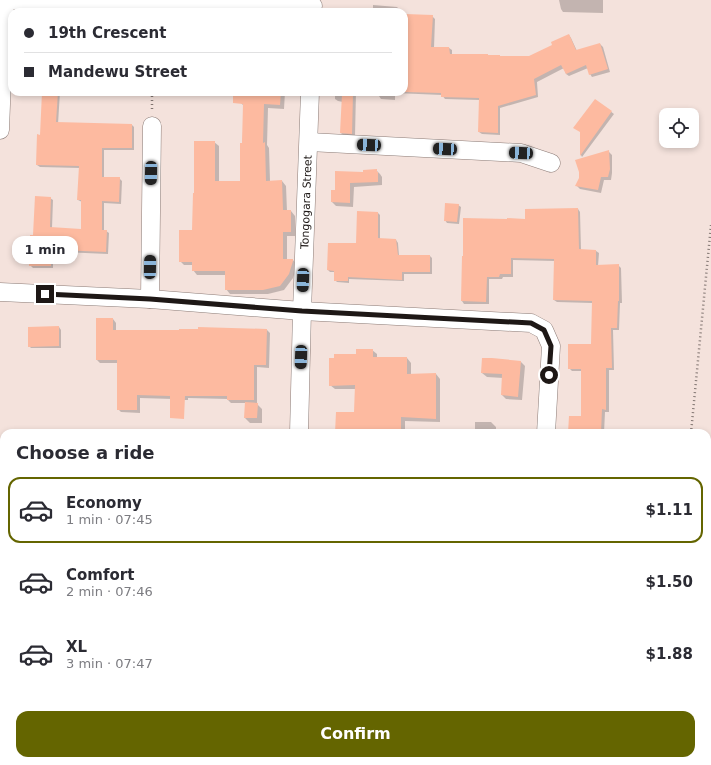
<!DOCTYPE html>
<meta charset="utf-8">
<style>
body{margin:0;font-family:"DejaVu Sans",sans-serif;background:#f2f2f3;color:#2b2b33;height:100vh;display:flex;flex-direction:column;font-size:15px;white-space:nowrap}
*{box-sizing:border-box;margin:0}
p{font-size:13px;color:#7c7c81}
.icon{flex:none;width:22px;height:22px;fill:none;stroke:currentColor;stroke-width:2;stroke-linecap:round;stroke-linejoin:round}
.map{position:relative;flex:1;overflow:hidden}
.sheet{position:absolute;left:0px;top:429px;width:711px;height:336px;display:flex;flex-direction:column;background:#fff;border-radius:12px 12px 0 0;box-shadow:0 2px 6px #0003}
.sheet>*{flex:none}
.banner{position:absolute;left:8px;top:8px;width:400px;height:88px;border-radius:12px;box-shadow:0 2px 6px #0003;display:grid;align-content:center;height:88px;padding:0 16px;background:#fff}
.fabs{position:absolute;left:659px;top:108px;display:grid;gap:8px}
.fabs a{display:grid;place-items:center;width:40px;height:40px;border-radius:8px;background:#fff;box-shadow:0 2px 6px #0003;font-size:20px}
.end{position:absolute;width:18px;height:18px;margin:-9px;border:5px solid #1e1816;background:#fff;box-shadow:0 0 0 2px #fff}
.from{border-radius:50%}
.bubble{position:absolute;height:28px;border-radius:12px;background:#fff;box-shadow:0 2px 6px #0003;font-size:13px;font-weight:600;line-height:28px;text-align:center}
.car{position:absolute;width:12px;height:24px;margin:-12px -6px;border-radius:5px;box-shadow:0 0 3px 1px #0007;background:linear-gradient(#222 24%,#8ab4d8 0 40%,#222 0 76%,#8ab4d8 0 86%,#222 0)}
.banner b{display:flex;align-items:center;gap:14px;height:38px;font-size:15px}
.banner b+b{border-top:1px solid #e1e1e2}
.banner i{width:10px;height:10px;background:#2b2b33}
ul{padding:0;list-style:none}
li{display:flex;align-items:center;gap:12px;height:66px;margin:0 8px 6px;padding:0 8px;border:2px solid transparent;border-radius:12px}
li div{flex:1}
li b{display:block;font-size:15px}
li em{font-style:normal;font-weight:600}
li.active{border-color:#646500}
li>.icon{width:36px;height:36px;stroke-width:1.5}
h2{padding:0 16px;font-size:18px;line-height:48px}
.cta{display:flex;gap:8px;margin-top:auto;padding:8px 16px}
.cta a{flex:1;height:46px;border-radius:12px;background:#646500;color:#fff;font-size:16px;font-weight:600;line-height:46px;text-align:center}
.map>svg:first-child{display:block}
</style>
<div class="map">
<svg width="711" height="765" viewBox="0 0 711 765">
<rect width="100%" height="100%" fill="#f4e2dc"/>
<path fill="#0003" d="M559,0H603V13L563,12L561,9Z
M373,5L397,7L399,9V12H373Z
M404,15L432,16L435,19L434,48H449L452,50V55L500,57H529L554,45L569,35L571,38L577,51L600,44L603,47L610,72L592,77L590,74L588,68L569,76L566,74L564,68L537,82L538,97L500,108V135L482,134L479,132V100L445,99L442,95L395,93V100L381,99L379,96V92H404Z
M43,92H60L58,124L132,125L134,127V150H104V178H119L122,181L121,204L104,203V231H106L109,233L108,254L62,252V254H53V268H33L30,265L34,236L50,198L53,200L52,228L82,230V202L78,200L80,168L40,167L37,165L41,136Z
M241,92H285L284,109L268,108L267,145L269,148L270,181H282L286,186L287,211H291L295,216V236H287V260H293L297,265L293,278L284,290L268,294H230L226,289V275H197L193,270V265H184L180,261L193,231L214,142L219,146V182H241L244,106L241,103Z
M335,92H356L355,136L343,135L341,133L343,102L338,101L335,99Z
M595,100L614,114L582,157L581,155V132Z
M609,152L612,155V173L611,180H604L601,193L580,189L577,186Z
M376,170L380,174L382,177V185L354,187L353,207L336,206L332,202L336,191L365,173Z
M458,205L461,207L459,224L447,223L445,220Z
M578,209L580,212L581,250L596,251L599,253L598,266L618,265L621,268L622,303H620L619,330H613L614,370H609V412H605L604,433H570L582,417V371H572L569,368L592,345V303L557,302L554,300L555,261L513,260V277H503L502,279H489V304H464L462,301L463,257L526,220Z
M378,213L380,215V240H396L398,243L399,256H430L432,258V274H404V281L349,279V283L337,282L335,280V272H330L328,270L357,244Z
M113,319L116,323V331L267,330L270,333L269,368L257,367V404L262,409V423H250L245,418L246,403H231L228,400V399L188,398V400H175L173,399L140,398V413L121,412L118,409V363H100L97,360Z
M59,327L61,330V348H31L29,346Z
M372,350L377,354V358H407L411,363V375L436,374L440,379V422L405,421V433H336L355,413L356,389H335L330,385L357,355Z
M521,362L525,366L522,400L506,399L502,395L503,378L487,377L482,373Z
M475,422H491L496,427V433H475Z
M0,599L2,602H4V700H0Z
M162,761H261V765H162Z
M539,761H592L591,765H539Z
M606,761H629L626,765H611Z"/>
<path fill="#fdbaa0" d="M405,14L433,15L431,47H449L450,54H488V55H500V56H529L552,45L551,42L569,34L576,50L600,43L608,69L589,75L586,65L566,74L561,65L534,79L536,95L498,106V133L478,132L479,98L441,97V93L405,92L406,58H404Z
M42,92H58L56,122L132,124V148H102V177H120L119,202L102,201V230H107L106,252L60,250V252H51V266H29L30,235H33L35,196L51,197L50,227L81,229V200H77L79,166L36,165L37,134L40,135Z
M233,92H281L280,105L264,104L263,143L265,142L266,181L282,180L283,210H291V232H283V259H293V261L289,274L280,286L263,290H225V271H192V262H179V230H192L193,193H194V141H215V181H240V143H242L243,104L233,103Z
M342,94H353L352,134L340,133Z
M595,99L612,111L580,156V132L573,128Z
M609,150L610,169L608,177H601L598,190L575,186L579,178V172L575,160Z
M377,169V172H378V182L350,183V203L331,202V190H335V171L363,172V170Z
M445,203L459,204L457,222L444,221Z
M578,208L579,249L596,250V265L619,264V301H618L617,328H611L612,368H606V410L602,409L601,433H568L569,416H581V369H568V344H591L592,301L553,300L554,259L511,258V274H500L499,277H487L486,302L461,301L462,256H463V218L507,219V218L525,219V209Z
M357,211L378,212V238L396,239L398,255H430V272H402V280L348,277V281H334V271L327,270L328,243H356Z
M96,318H113V330H179V329H198V327L267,329L266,365H254V400H227V396H185L184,419L170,418V396L137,395V410H117V360H96Z
M59,326V346L28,347V327Z
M356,349H373V357H407V374L436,373V419L401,417V433H335L336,412H354L355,385L329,386V358H334V354H356Z
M482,358H492L521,361L518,397L501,395L502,374L481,373Z
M245,402L258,403L257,418H244Z"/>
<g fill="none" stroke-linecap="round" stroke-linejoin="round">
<g stroke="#8b7b76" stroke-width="19">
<g id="street">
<path d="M0,0L161,2L313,6"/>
<path d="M0,130L5,0"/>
<path d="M309,142L521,153L551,163"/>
<path d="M0,292L150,299L302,311L531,323L544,330L551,346L546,433"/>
<path d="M150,299L152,126"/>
<path id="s1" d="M299,433L302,311L310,92"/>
<path d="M0,576H4"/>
<path d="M0,714H4"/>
<path d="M145,761L146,765"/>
<path d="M293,765V761"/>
</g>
</g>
<path stroke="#827672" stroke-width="2.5" stroke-dasharray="1 3" stroke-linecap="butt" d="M152,109V92
M691,433L711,225
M707,564L711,567"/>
<use href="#street" stroke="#fff" stroke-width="18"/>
</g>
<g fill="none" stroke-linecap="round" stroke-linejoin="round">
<path stroke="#1e1816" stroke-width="5" d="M45,294L150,299L302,311L531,323L544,330L551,346L549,375"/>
</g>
<g text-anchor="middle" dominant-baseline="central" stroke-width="3.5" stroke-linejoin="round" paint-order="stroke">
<g font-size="11" fill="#1e1816" stroke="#f4e2dc">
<text stroke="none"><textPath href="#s1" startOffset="231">Tongogara Street</textPath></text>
</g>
</g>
</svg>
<div class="fabs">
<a><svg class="icon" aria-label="locate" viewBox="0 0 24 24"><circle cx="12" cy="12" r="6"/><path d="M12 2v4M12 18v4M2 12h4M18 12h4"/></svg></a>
</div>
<i class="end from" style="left:549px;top:375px"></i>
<i class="end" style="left:45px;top:294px"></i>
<div class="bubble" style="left:12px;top:236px;width:66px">1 min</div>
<i class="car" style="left:369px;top:145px;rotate:273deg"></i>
<i class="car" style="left:445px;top:149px;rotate:273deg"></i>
<i class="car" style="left:521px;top:153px;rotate:273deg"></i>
<i class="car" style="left:151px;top:173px;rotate:181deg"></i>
<i class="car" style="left:150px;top:267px;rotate:1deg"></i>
<i class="car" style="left:303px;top:280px;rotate:182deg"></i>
<i class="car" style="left:301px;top:357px;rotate:182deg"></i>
<div class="banner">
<b><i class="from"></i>19th Crescent</b>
<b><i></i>Mandewu Street</b>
</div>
<section class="sheet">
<h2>Choose a ride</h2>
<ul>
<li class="active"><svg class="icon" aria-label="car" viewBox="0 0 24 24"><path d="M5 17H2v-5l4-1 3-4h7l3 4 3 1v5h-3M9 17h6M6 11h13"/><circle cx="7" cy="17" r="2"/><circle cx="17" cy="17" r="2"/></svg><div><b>Economy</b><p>1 min · 07:45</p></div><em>$1.11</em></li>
<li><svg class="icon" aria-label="car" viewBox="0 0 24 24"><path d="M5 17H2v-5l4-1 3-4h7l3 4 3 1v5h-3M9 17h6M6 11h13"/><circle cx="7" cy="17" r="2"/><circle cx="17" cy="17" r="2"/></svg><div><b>Comfort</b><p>2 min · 07:46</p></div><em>$1.50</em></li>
<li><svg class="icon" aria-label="car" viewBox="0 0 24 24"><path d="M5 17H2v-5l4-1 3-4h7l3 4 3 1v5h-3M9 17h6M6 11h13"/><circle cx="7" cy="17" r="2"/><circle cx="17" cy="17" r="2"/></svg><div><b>XL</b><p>3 min · 07:47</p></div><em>$1.88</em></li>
</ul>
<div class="cta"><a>Confirm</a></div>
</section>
</div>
